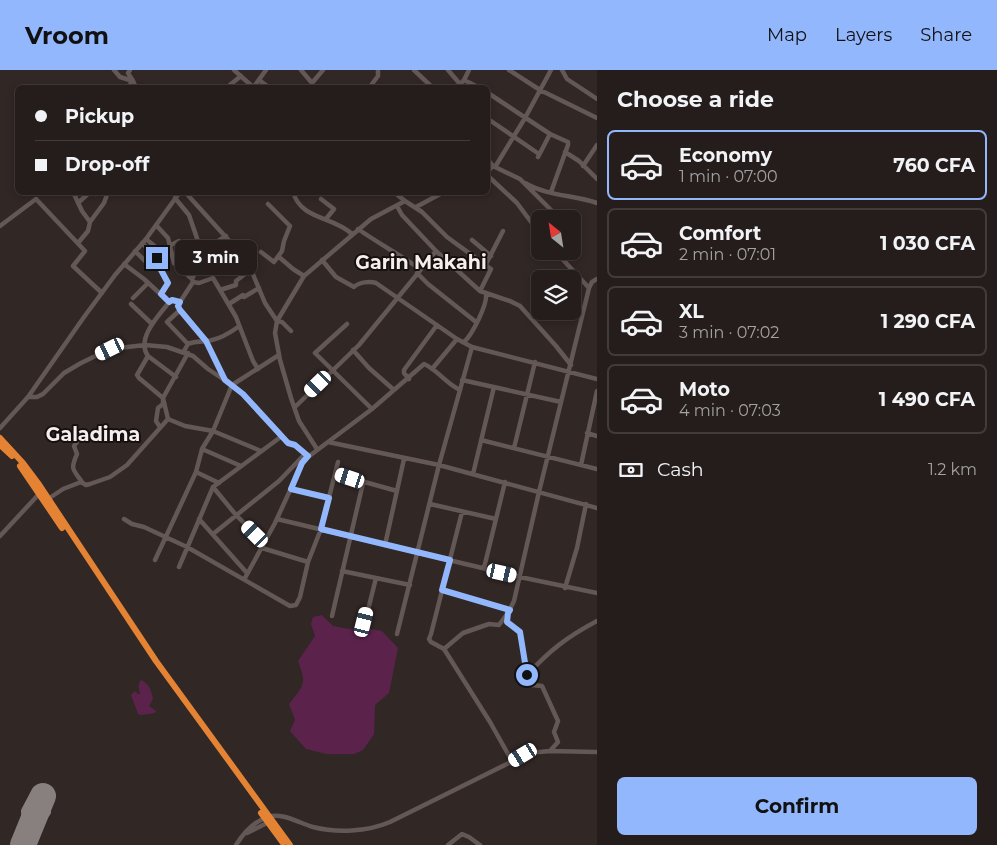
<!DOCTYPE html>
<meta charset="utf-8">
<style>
body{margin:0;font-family:Montserrat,sans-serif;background:#312a29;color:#f1f3f6;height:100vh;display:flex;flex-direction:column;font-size:19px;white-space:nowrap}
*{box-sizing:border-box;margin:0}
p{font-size:16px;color:#a3a2a3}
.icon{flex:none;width:28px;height:28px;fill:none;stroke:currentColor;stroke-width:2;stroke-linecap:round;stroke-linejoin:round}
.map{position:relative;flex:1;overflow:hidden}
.side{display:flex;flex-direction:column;background:#251d1c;width:400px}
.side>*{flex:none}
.hud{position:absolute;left:15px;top:15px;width:475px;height:110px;border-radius:8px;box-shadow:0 2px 8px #0003,0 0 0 1px #423b3b;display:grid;align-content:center;height:110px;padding:0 20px;background:#251d1c}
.needle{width:32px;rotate:330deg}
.buttons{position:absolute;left:531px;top:140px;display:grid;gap:10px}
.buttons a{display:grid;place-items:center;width:50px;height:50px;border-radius:8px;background:#251d1c;box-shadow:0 2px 8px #0003,0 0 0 1px #423b3b;font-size:25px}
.end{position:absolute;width:22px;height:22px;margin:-11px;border:6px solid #93b7fd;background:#111;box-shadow:0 0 0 2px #111}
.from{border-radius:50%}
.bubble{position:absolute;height:35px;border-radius:8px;background:#251d1c;box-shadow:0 2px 8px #0003,0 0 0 1px #423b3b;font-size:16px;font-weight:700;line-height:35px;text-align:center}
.car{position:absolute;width:15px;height:30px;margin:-15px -8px;border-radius:6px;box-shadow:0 0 4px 1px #0007;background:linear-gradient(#fff 24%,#345 0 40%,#fff 0 76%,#345 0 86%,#fff 0)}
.hud b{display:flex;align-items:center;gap:18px;height:48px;font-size:19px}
.hud b+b{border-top:1px solid #423b3b}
.hud i{width:12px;height:12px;background:#f1f3f6}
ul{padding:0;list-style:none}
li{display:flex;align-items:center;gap:15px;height:70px;margin:0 10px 8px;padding:0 10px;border:2px solid #423b3b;border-radius:8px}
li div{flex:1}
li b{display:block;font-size:19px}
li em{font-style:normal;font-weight:700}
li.selected{border-color:#93b7fd}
li>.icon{width:45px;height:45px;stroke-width:1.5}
h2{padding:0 20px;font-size:22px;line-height:60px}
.pay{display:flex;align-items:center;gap:12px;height:55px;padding:0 20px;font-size:19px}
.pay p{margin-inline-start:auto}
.primary-button{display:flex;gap:10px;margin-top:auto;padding:10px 20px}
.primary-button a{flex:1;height:58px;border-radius:8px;background:#93b7fd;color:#111;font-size:20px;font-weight:700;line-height:58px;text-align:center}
header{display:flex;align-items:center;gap:30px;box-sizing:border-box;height:70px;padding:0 25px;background:#93b7fd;color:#111}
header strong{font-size:24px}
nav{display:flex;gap:28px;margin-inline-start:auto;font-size:18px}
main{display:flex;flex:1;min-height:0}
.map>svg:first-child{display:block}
</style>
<header>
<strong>Vroom</strong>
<nav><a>Map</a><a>Layers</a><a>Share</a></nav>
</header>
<main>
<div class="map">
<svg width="597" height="775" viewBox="0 0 597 775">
<rect width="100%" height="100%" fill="#312725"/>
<path fill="#5b234c" d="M322,545L333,556L349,559L365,558L382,561L398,578L389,623L375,635L374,664L363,680L354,684H327L306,679L290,661L295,650L289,634C304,615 307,614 298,591L315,566L311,554L313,547Z
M141,610C149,613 152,622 153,629L149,636L156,641L155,643L141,645L138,644L131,625L135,621L138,624H140C139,618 137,615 141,610Z"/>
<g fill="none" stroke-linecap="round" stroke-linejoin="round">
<path stroke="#88807e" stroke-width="10" d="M26,767L46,742V732L40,725L34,726L26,741L27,764"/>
<path stroke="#88807e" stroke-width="26" d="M23,775L43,726"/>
<path stroke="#635856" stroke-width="4.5" d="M114,0L120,7L133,11L136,18
M234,0L253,17
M301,0L312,13L323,0
M414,0L433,18
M448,0L460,14
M509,0L540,20L597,48
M562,0L567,9L597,29
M259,10L270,18
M464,10L469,0
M127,18L133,11L128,3L130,0
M226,18L241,6
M253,18L266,0
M369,18L378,6V0
M457,18L464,10L480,18
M488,23L550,64L568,72V75L551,122
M488,49L539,84
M565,82L579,91L597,109
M538,87L550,64
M488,90L493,96
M583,96L597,75
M495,97L520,109L556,145L553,149
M488,101L493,96L495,97L525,48L551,0
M488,106L517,133L540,164
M525,113C547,126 574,125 597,133
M73,122L82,141L90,152
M92,122L96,124L99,122
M185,122L233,175L252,202L265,233L277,251L275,263L280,290L291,328L299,351L317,379
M293,122C301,150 333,146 352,164
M394,122L405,131
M175,128L189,145L200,177L201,191L208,200
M321,129L334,139L326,149
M78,133L90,122
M416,137L444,122
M156,155L168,168L174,193L192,209
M0,156L36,129L85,181L73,196L102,223
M358,159C378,173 400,185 420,199
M146,169L164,184
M472,170L491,186
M78,173L88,161L90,152L104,133L108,122
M142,173L157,188L161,200L168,213L161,224
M171,175L179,171L184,177
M135,181L150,196L161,200
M555,181L589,218
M261,182L274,192L282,181L284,171L290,156L268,134
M190,184L199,183L226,166
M279,187L293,199L304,206
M322,190L336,207L354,217C359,212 370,211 376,213L457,269L472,277L597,309
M124,194L144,209L169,232
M485,196L503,161
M417,203L428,214L476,252
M193,212L199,213L213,208L236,247L253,291L258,299
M220,220L236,215V211L245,204L252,202
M480,221L510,231L520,236L556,276L571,295
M133,228L148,213
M180,232L177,236L180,240L206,271L225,310
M131,234L152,254
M229,234L243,225L244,227L259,218
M180,240L167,252L188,274
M347,254L315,283L372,339
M291,261L282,252L277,251L304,206L371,149L405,131L422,142L447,167L491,199L480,221L436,181L402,145L397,136
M464,272C472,265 488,234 486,223
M353,280L369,298L394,320
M184,281L188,274C198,270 204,273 212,270C222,268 231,262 238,257
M148,286L137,305L139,308L163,328L168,349L185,356L213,361L261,381
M432,299L457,269
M176,307L148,286C135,268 161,243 171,230L180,232L193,212L192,209L201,191
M409,309L404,303V300L437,255
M462,310L561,332
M28,327H37L43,324L64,303L81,293L110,279L145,275L167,277L193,286L208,299L232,315L243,324L282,366
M295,337L359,275L436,181
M160,357L156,351L158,338L163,334V328L188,283
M0,358L28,327L84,247L115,205L146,169L180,122
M587,363L597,366
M82,365L74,376L77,384C70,400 73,399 82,412
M481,370L597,399
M328,372L372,339L424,294C438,300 445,313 460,320
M514,378L535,292
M202,379L241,396
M581,395L597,321
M196,402L219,413
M336,404L397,421
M473,404L494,317
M291,419L329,427
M48,429L63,419L81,412L86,415L90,414L110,407L127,395L168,349
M430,434L496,449
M124,449L132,454L144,457L187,477L290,536L296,535L300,527L308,492L321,459L338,392
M199,449L247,503
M277,449L520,507L597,523
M213,464L279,411L304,385
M0,466L39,424
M264,473L236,445L213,417L282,366L288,373L295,375L308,386
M385,475L404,389
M262,478L308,492
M155,490L196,402L202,379L213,361L232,315L279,285
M179,497L213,417
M484,498L505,412
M342,501L410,515
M245,508L275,453L304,390L328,372L439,395L597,438
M565,518L577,478L586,434
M442,520L510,540
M507,544L499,555L489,554L463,563L444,579L490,652L512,691
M332,546L363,413
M365,552L376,508
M397,564L439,395L472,277
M444,579L431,572L429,569L431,564L462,442
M527,605L520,562L507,552L508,543L514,531L539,422L589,218L592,212L597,209
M550,681L558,672L554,662L558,651L542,616L532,615L527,605C550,580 567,567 597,551
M247,763L269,752
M236,775C243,764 254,751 268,747C282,742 299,753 313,757C336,763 367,762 390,752L529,683L550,681L597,682
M448,775L462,764L469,767L480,775"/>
<path stroke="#e58335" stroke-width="6" d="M0,368L23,393L38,413L156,591L290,775
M0,375L12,386
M20,396L62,458
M261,743L283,773"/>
</g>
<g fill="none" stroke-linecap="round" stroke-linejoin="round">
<path stroke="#93b7fd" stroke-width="6" d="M157,188L161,200L168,213L161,224L169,232L172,230L180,232L178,236L180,240L206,271L225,310L243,324L288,373L295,375L308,386L302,393L291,419L329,428L321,459L450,490L442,520L510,540L508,543L507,552L520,562L527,605"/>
</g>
<g text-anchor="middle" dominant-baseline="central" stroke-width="4" stroke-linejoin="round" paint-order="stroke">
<g font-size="19" font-weight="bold" fill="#f5eeed" stroke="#161110">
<text x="421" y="192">Garin Makahi</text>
<text x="93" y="364">Galadima</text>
</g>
</g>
</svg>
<div class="buttons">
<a><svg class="needle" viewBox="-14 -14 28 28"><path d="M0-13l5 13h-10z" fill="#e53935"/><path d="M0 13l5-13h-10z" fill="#a3a2a3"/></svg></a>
<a><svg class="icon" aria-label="layers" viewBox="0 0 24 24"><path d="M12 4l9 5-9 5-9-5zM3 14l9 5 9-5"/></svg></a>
</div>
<i class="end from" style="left:527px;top:605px"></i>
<i class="end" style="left:157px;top:188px"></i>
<div class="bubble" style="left:175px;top:170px;width:82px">3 min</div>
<i class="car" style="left:110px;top:279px;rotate:244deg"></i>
<i class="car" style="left:318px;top:314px;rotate:226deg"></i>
<i class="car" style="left:350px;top:408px;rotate:288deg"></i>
<i class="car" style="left:255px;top:464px;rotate:315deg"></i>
<i class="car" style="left:502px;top:503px;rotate:103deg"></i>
<i class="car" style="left:364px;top:552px;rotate:14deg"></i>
<i class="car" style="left:523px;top:685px;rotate:239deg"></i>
<div class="hud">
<b><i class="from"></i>Pickup</b>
<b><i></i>Drop-off</b>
</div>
</div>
<section class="side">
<h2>Choose a ride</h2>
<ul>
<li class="selected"><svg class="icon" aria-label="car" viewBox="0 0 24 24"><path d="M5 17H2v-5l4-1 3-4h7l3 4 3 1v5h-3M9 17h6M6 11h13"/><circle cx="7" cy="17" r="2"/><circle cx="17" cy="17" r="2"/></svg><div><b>Economy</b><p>1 min · 07:00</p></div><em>760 CFA</em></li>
<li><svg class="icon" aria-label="car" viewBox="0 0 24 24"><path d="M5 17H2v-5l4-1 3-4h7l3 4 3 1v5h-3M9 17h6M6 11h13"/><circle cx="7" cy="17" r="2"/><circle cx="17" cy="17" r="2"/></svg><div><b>Comfort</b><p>2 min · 07:01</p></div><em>1 030 CFA</em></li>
<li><svg class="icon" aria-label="car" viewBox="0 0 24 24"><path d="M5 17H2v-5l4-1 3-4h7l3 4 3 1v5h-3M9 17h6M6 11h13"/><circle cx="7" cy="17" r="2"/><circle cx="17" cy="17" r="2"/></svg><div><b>XL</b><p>3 min · 07:02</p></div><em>1 290 CFA</em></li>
<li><svg class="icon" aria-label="car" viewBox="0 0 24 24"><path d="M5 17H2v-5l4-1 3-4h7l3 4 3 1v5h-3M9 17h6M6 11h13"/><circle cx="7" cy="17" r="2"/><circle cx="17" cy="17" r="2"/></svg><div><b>Moto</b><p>4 min · 07:03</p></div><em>1 490 CFA</em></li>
</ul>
<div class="pay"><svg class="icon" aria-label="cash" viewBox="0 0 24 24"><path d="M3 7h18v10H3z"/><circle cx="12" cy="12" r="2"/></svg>Cash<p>1.2 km</p></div>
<div class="primary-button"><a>Confirm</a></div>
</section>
</main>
